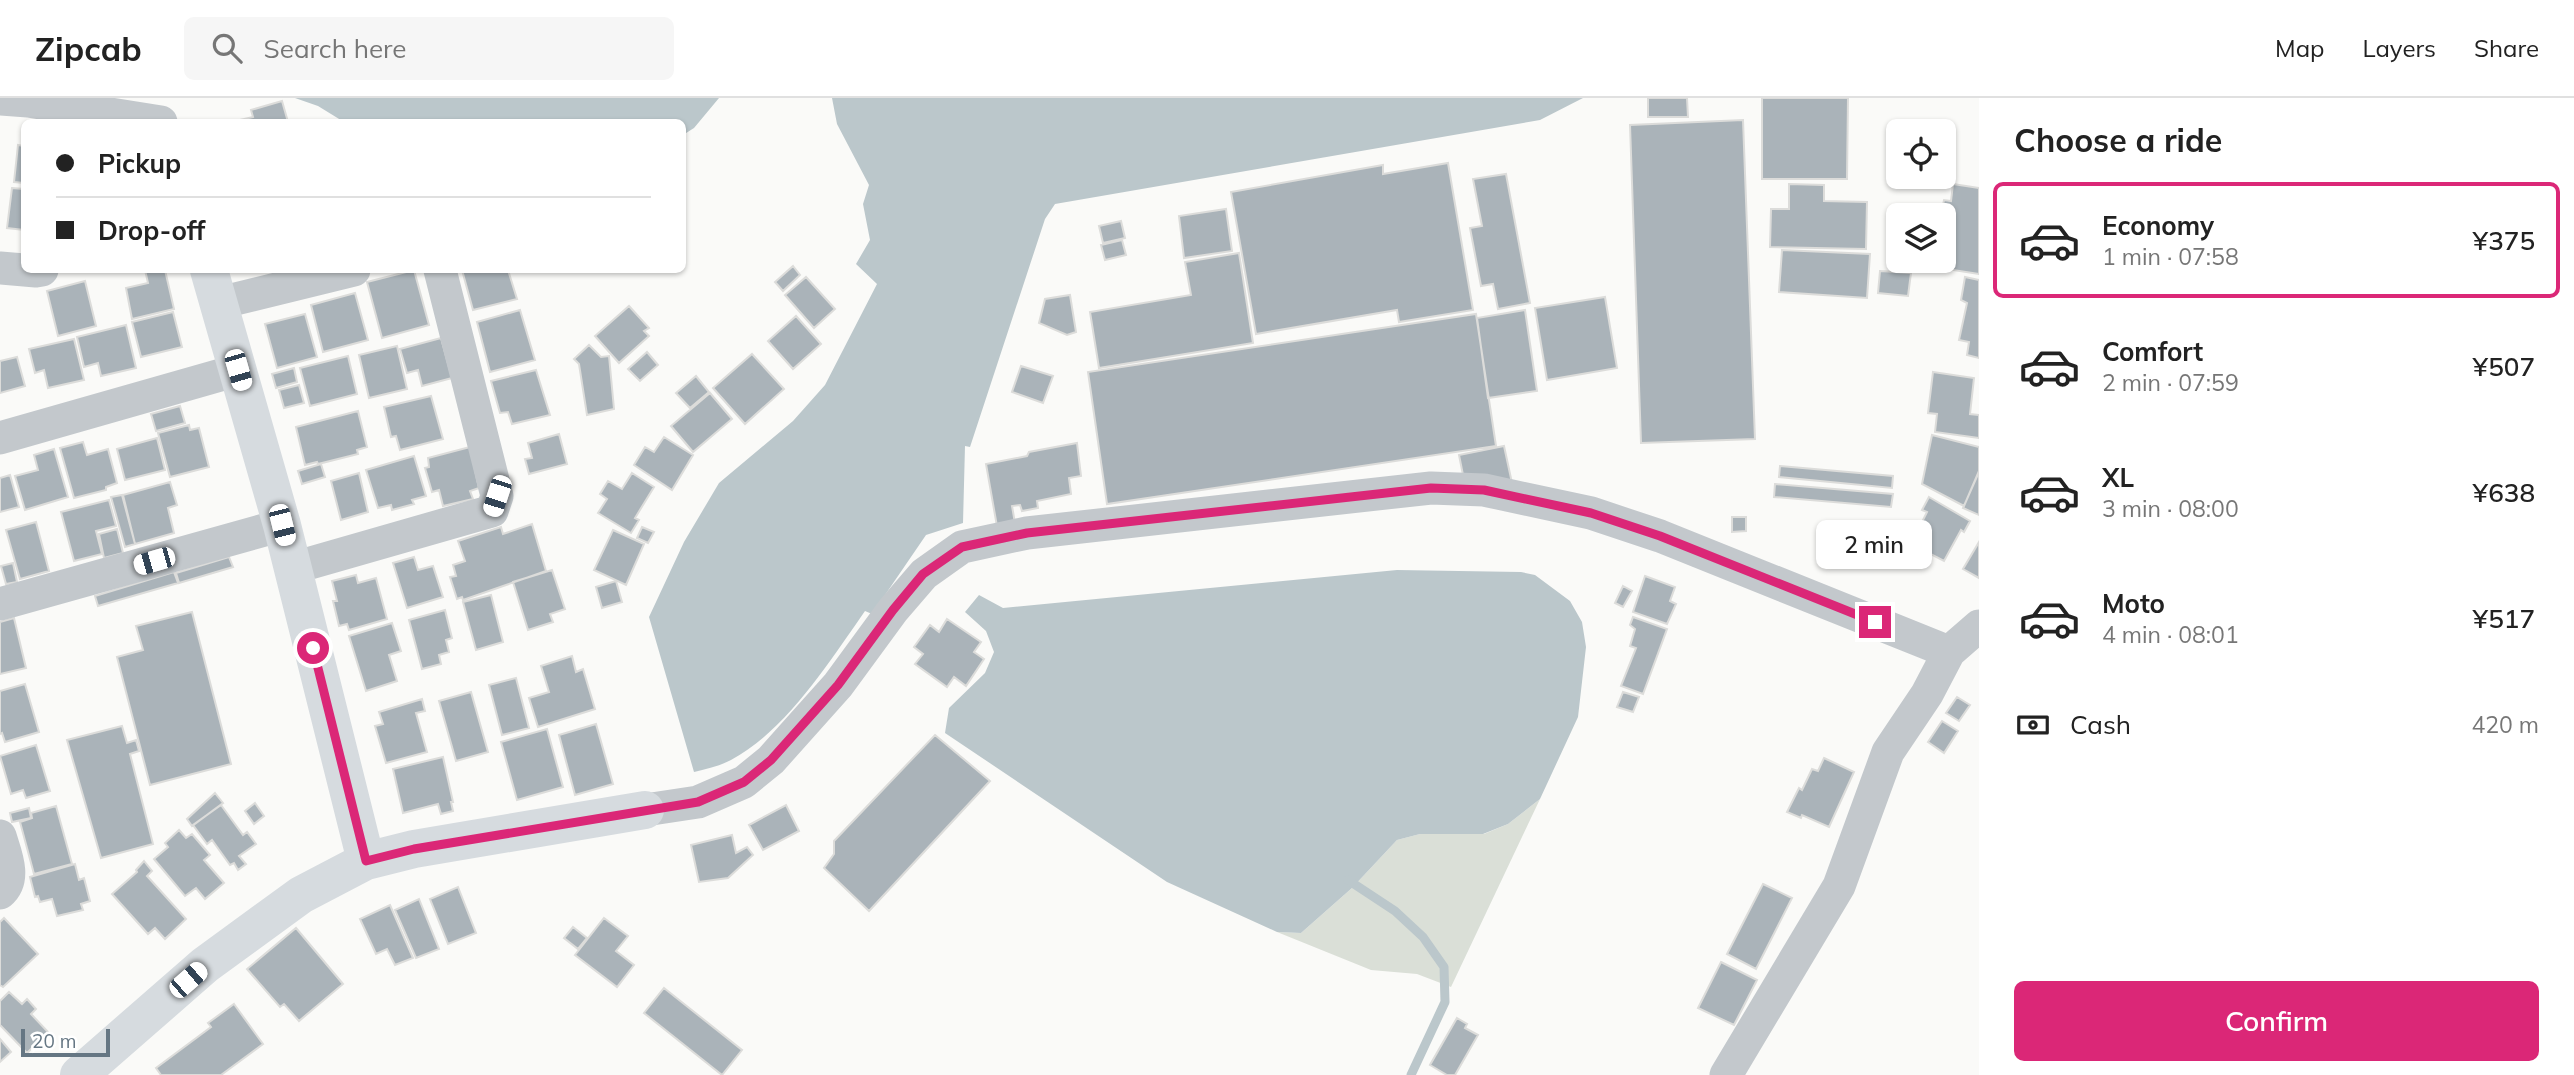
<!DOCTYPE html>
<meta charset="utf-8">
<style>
body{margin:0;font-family:Mulish,sans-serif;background:#f6f6f6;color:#222;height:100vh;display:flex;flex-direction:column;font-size:26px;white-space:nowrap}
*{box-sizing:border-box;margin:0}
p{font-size:23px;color:#767676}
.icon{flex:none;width:38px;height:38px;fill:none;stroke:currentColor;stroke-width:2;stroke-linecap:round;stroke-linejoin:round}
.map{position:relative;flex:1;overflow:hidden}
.sheet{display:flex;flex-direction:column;background:#fff;width:595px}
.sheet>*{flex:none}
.banner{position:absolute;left:21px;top:21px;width:665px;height:154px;border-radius:10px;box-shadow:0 2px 5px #0004;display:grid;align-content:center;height:154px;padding:0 35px;background:#fff}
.controls{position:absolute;left:1886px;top:21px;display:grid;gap:14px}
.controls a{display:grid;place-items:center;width:70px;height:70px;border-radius:10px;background:#fff;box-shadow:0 2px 5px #0004;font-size:35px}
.scale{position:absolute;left:21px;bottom:18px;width:89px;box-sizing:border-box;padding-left:7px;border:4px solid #657683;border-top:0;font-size:19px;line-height:24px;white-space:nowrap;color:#657683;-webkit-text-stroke:5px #fff;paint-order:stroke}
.end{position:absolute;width:32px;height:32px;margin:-16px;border:9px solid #db2777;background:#fff;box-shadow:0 0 0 4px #fff}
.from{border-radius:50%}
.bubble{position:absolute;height:49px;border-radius:10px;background:#fff;box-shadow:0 2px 5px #0004;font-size:23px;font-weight:600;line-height:49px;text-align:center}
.car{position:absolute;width:21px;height:42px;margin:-21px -10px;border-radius:9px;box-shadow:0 0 5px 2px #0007;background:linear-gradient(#fff 24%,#345 0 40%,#fff 0 76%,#345 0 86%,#fff 0)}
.banner b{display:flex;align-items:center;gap:24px;height:66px;font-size:26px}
.banner b+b{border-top:2px solid #e0e0e0}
.banner i{width:18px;height:18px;background:#222}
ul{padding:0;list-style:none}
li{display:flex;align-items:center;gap:21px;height:116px;margin:0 14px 10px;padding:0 21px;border:4px solid transparent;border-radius:10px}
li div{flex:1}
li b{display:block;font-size:26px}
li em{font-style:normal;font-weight:600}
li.on{border-color:#db2777}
li>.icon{width:63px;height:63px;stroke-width:1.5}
h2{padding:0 35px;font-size:32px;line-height:84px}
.pay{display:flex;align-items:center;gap:18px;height:77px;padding:0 35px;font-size:26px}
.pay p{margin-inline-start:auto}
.cta{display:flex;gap:14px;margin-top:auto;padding:14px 35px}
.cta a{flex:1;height:80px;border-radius:10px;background:#db2777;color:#fff;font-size:28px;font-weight:600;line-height:80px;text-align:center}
header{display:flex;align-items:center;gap:42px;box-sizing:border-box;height:98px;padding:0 35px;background:#fff;border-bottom:2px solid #e0e0e0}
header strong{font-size:33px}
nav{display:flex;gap:38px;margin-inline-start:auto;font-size:24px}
.search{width:490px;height:63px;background:#f6f6f6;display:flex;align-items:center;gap:18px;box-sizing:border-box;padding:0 24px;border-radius:10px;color:#767676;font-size:26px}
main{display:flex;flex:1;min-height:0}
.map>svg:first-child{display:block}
</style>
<header>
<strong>Zipcab</strong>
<div class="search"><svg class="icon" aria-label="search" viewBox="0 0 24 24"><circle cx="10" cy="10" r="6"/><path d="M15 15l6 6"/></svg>Search here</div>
<nav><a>Map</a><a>Layers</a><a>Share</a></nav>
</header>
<main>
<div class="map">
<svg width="1979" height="977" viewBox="0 0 1979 977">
<rect width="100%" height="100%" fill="#fafaf8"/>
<path fill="#dadfd7" d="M1540,701L1451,889L1417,876L1371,872L1277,834L1301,835L1352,790L1397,742L1420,736H1484L1508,726Z"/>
<path fill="#bbc7cb" d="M295,0H719L694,30L683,37L682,24H344L318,8Z
M832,0H1583L1540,22L1055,106L1045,121L970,349L965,348L963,425L926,437L872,516L865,513C830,563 786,633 731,662C720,668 706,671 694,674L649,519L684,444L719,385L793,323L825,287L877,186L856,166L870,142L863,106L869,87L837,26Z
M1397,472L1521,474L1535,477L1570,503L1582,524L1586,549L1578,619L1540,701L1508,726L1483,736H1420L1397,742L1352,790L1301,835L1277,834L1167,784L945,635L949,610L985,575L994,554L986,533L965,514L979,497L1003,510Z"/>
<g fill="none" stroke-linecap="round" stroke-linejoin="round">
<path stroke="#bbc7cb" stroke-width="9" d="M1348,782L1395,813L1423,839L1444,869L1445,904L1411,977"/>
</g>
<path fill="#aab3b9" stroke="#dcdcda" stroke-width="2" d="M1648,0H1687L1688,19H1648Z
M1762,0H1848L1847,81H1762Z
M282,3L288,24H241L240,22L253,19L251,12Z
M1743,22L1755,341L1641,345L1630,27Z
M18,47L24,48V85L14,84Z
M1448,65L1473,212L1399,224L1397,212L1256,236L1231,94L1383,67V76Z
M1506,76L1530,205L1498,211L1493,186L1481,188L1470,130L1482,128L1473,81Z
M1789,86L1824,87V103L1867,104L1866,151L1770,149L1771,111H1789Z
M1953,86L1979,90V176L1940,170L1941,163H1944L1947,120L1941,117L1944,102L1951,103Z
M12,90L24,91V132L7,130Z
M1226,111L1232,153L1184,160L1179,118Z
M1121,123L1125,140L1103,145L1099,128Z
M1122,142L1126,157L1105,162L1101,147Z
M1782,152L1870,156L1867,200L1779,194Z
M1239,155L1253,245L1099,270L1090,214L1191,197L1185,164Z
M793,168L800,177L783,193L775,184Z
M145,172H165L174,211L132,221L126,190L148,185Z
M414,172L429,227L382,240L367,184Z
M462,172H508L517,201L473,212Z
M1880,173L1911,175L1908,198L1878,195Z
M806,179L835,211L814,230L785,197Z
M1965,179L1979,182V260L1967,257L1969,244L1959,242L1967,205L1961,202Z
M85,183L96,228L58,238L47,193Z
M355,195L368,242L323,254L311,207Z
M1070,197L1076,234L1067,237L1039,225L1045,201Z
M1605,199L1617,270L1547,282L1535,210Z
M629,208L649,230L644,233L649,238L619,265L595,238Z
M520,212L535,262L490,274L477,224Z
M1525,212L1537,293L1488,300L1477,220Z
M173,214L182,249L141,259L132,224Z
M305,216L317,259L277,270L265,226Z
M1476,216L1496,348L1107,406L1088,274Z
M796,218L821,246L793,271L768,243Z
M126,227L136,270L101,278L98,265L84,269L77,239Z
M441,240L452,280L422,288L418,272L407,275L400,251Z
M74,241L84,282L48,290L44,272L35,275L29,251Z
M589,247L601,259L609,258L614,311L587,317L579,266L574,261Z
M397,248L407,291L369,300L359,257Z
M647,254L658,267L640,283L628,271Z
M752,256L784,291L745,326L713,290Z
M348,258L357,296L310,308L300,270Z
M17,259L25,288L0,295V263Z
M1021,268L1053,278L1043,305L1012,294Z
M294,270L297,284L276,290L272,276Z
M536,272L550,317L512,326L508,314L500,315L491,283Z
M1933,274L1974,280L1970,316L1979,317V340L1935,334L1937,316L1928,315Z
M696,278L709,294L690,310L676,295Z
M299,287L304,305L284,310L279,292Z
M710,295L732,321L693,354L671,328Z
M431,298L443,341L400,352L396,338L391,339L384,309Z
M180,308L185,325L156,333L151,316Z
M358,313L367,349L357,352L358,356L318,366L317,364L305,367L296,329Z
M189,327L190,332L199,330L209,369L170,379L158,335Z
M559,336L567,366L529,376L525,361L532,360L528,345Z
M1932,337L1979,349V373L1964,408L1922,386Z
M664,339L693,357L672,392L634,367L645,349L654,354Z
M157,340L165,372L125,382L117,351Z
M83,344L87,357L108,351L117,385L106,389V392L74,400L60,350Z
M1077,345L1081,378L1069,380L1071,396L1037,403L1038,410L1022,413L1020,407L1012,408L1016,431L998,434L986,366L1027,358L1029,354Z
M1504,348L1512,385L1464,382L1459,357Z
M470,349L479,390L470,393L473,401L443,408L439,392L432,394L425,370L429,369L428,360Z
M54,351L68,399L25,412L15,378L38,372L34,357Z
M414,358L426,398L412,402L414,406L392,412L391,407L378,410L366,372Z
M321,366L325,379L302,386L298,373Z
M1780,368L1893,378L1892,390L1779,379Z
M1979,374V417L1963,410Z
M359,375L368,414L341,422L331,383Z
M632,375L654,389L635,420L639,422L631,435L598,415L607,401L600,396L608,383L622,391Z
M10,377L19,409L0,414V380Z
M170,384L177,407L168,410L174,435L135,446L123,397Z
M1775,386L1893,396L1891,409L1774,399Z
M122,397L135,446L125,449L111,399Z
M1929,399L1970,423L1964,434L1961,432L1944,463L1917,449L1927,432L1920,428L1927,414L1922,412Z
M109,402L116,428L96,433L102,456L74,463L61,414Z
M1732,419H1746V433L1732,434Z
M36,424L49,473L20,481L6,432Z
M532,426L546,473L463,502L462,499L457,501L450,479L456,478L453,467L465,463L458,443L501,429L503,436Z
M642,429L654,434L648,445L637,440Z
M117,431L123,455L104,460L99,436Z
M613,432L644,446L626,487L594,472Z
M1979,444V480L1963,471Z
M229,459L233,469L179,485L176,475Z
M414,459L418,472L433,468L443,499L407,510L393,465Z
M13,465L17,484L6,486L1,468Z
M552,472L565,511L550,516L553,524L528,532L513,484Z
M174,474L178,485L98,508L95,498Z
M356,477L358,485L376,480L387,521L349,532L347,526L339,528L333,503H337L332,483Z
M1645,478L1675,489L1670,503L1676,506L1667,526L1633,514Z
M616,483L622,504L602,510L596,489Z
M1623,488L1632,493L1623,509L1615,505Z
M491,497L503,544L476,552L463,504Z
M445,512L452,540L446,542L449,554L439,557L441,566L422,571L409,522Z
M192,514L231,666L150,687L117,559L143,552L136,528Z
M1633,519L1667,531L1643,596L1621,588L1636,550L1630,548L1635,531L1630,527Z
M14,520L26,570L0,576V524Z
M947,521L981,544L974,554L984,561L966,588L954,579L947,589L915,566L923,556L914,549L930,527L939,534Z
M392,525L401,553L389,557L397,583L366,593L349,538Z
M572,558L576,574L583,571L595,611L538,629L529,600L549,594L541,568Z
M516,580L529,630L502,637L489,587Z
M25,586L39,634L5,644L2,635L0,636V593Z
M471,594L488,654L456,663L439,603Z
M1623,594L1639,599L1633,614L1617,609Z
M1957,599L1970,607L1959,623L1946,615Z
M422,601L425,613L416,615L427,654L386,665L375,628L383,626L379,614Z
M1942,623L1958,633L1944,655L1928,644Z
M596,626L613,686L575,697L559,637Z
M122,628L127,645L136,642L139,653L130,656L153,746L101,760L67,642Z
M547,631L563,689L517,702L501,644Z
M935,637L990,683L869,813L824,770L834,756V743Z
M36,647L50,693L26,700L23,692L11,696L0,658Z
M443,659L453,704H451L453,713L441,716L438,706L403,715L393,671Z
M1824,660L1854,674L1829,729L1802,717L1801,720L1787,714L1799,690L1802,692L1812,671L1818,673Z
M215,695L223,705L192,728L187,721Z
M255,705L264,718L254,726L245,713Z
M221,707L243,737L247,734L256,746L239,758L246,766L238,772L234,765L230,767L212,742L207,746L193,727Z
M786,707L799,733L763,752L749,727Z
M56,708L72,766L34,776L20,724L32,720L31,715Z
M29,710L31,720L12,724L10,715Z
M179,732L186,740L192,736L210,757L204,762L224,785L205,801L196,790L185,798L154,761L168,749L165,745Z
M732,737L736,755L747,749L753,757L728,780L699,784L691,747Z
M144,763L152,773L147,778L186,821L165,841L155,830L148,836L112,796L137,774L136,772Z
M75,766L79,782L84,780L90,803L81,806L83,812L57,818L52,801L40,804L38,798L35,799L30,779Z
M1763,786L1792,800L1756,871L1727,856Z
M458,789L476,835L448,846L430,801Z
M419,801L439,851L416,860L395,812Z
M390,807L413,860L395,867L387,851L376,856L360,821Z
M4,820L38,856L3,889L0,887V824Z
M604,820L628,838L616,853L634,867L617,889L575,857Z
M573,829L587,840L578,851L564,840Z
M296,830L343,886L299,923L284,906L280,909L247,871Z
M1721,864L1757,882L1734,927L1698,910Z
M664,890L742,952L722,977L644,915Z
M9,894L22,906L27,901L36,911L31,916L48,934L27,955L0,927V903Z
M234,906L263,946L221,977H161L156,970L211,929L208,925Z
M1457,920L1467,926L1465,930L1478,937L1455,977H1447L1430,967Z
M0,941L11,954L0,964Z"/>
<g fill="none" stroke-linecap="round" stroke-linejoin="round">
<path stroke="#c3c8cc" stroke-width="33" d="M0,1L28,3L161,24
M0,170L36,173L42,172
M219,205L354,172
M0,340L238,272
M293,470L492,413L497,398L440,172
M0,506L282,427
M645,712L698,704L744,684L771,662L838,587L893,512L924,476L962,449L1027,435L1431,390L1484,392L1591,415L1660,438L1949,554
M0,738C5,755 17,781 0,795
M1726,977L1839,788L1888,654L1927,596L1949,554L1979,528"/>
<path stroke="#d6dbdf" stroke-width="38" d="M209,172L282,427L366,763
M79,977L205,867L301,797L366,763L414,751L645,712"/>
</g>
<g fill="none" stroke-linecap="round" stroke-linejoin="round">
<path stroke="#db2777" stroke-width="9" d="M313,550L366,763L414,751L698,704L744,684L771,662L838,587L893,512L923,476L962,449L1027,435L1431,390L1484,392L1591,415L1660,438L1875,524"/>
</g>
</svg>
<div class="controls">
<a><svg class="icon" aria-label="locate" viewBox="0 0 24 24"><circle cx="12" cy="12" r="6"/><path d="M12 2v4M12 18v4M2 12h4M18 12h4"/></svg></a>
<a><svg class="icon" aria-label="layers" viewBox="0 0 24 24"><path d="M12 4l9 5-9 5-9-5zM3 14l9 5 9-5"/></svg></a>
</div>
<div class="scale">20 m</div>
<i class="end from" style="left:313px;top:550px"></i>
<i class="end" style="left:1875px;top:524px"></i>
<div class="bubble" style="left:1816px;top:422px;width:116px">2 min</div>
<i class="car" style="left:238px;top:272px;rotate:164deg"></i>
<i class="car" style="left:497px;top:398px;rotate:198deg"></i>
<i class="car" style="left:282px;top:427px;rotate:166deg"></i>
<i class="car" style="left:154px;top:463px;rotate:254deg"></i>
<i class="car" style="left:188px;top:882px;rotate:49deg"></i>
<div class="banner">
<b><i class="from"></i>Pickup</b>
<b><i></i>Drop-off</b>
</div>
</div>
<section class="sheet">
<h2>Choose a ride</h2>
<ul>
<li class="on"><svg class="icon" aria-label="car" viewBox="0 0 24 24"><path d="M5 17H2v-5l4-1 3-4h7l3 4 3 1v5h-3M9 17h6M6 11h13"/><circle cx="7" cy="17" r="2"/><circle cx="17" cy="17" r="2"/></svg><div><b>Economy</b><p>1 min · 07:58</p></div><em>¥375</em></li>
<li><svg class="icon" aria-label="car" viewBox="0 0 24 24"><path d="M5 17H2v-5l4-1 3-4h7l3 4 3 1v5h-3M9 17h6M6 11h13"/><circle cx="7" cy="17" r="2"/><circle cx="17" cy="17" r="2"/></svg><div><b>Comfort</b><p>2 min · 07:59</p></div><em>¥507</em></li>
<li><svg class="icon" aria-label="car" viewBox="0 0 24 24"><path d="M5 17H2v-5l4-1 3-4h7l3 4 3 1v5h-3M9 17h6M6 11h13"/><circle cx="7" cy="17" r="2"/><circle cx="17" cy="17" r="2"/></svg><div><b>XL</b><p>3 min · 08:00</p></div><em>¥638</em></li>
<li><svg class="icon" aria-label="car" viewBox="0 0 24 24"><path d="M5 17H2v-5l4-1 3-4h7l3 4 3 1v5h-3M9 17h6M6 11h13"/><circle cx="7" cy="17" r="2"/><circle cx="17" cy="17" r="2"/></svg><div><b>Moto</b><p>4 min · 08:01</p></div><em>¥517</em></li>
</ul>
<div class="pay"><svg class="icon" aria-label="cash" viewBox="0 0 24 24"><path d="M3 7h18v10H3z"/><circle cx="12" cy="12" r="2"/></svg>Cash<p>420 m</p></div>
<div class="cta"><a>Confirm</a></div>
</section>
</main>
